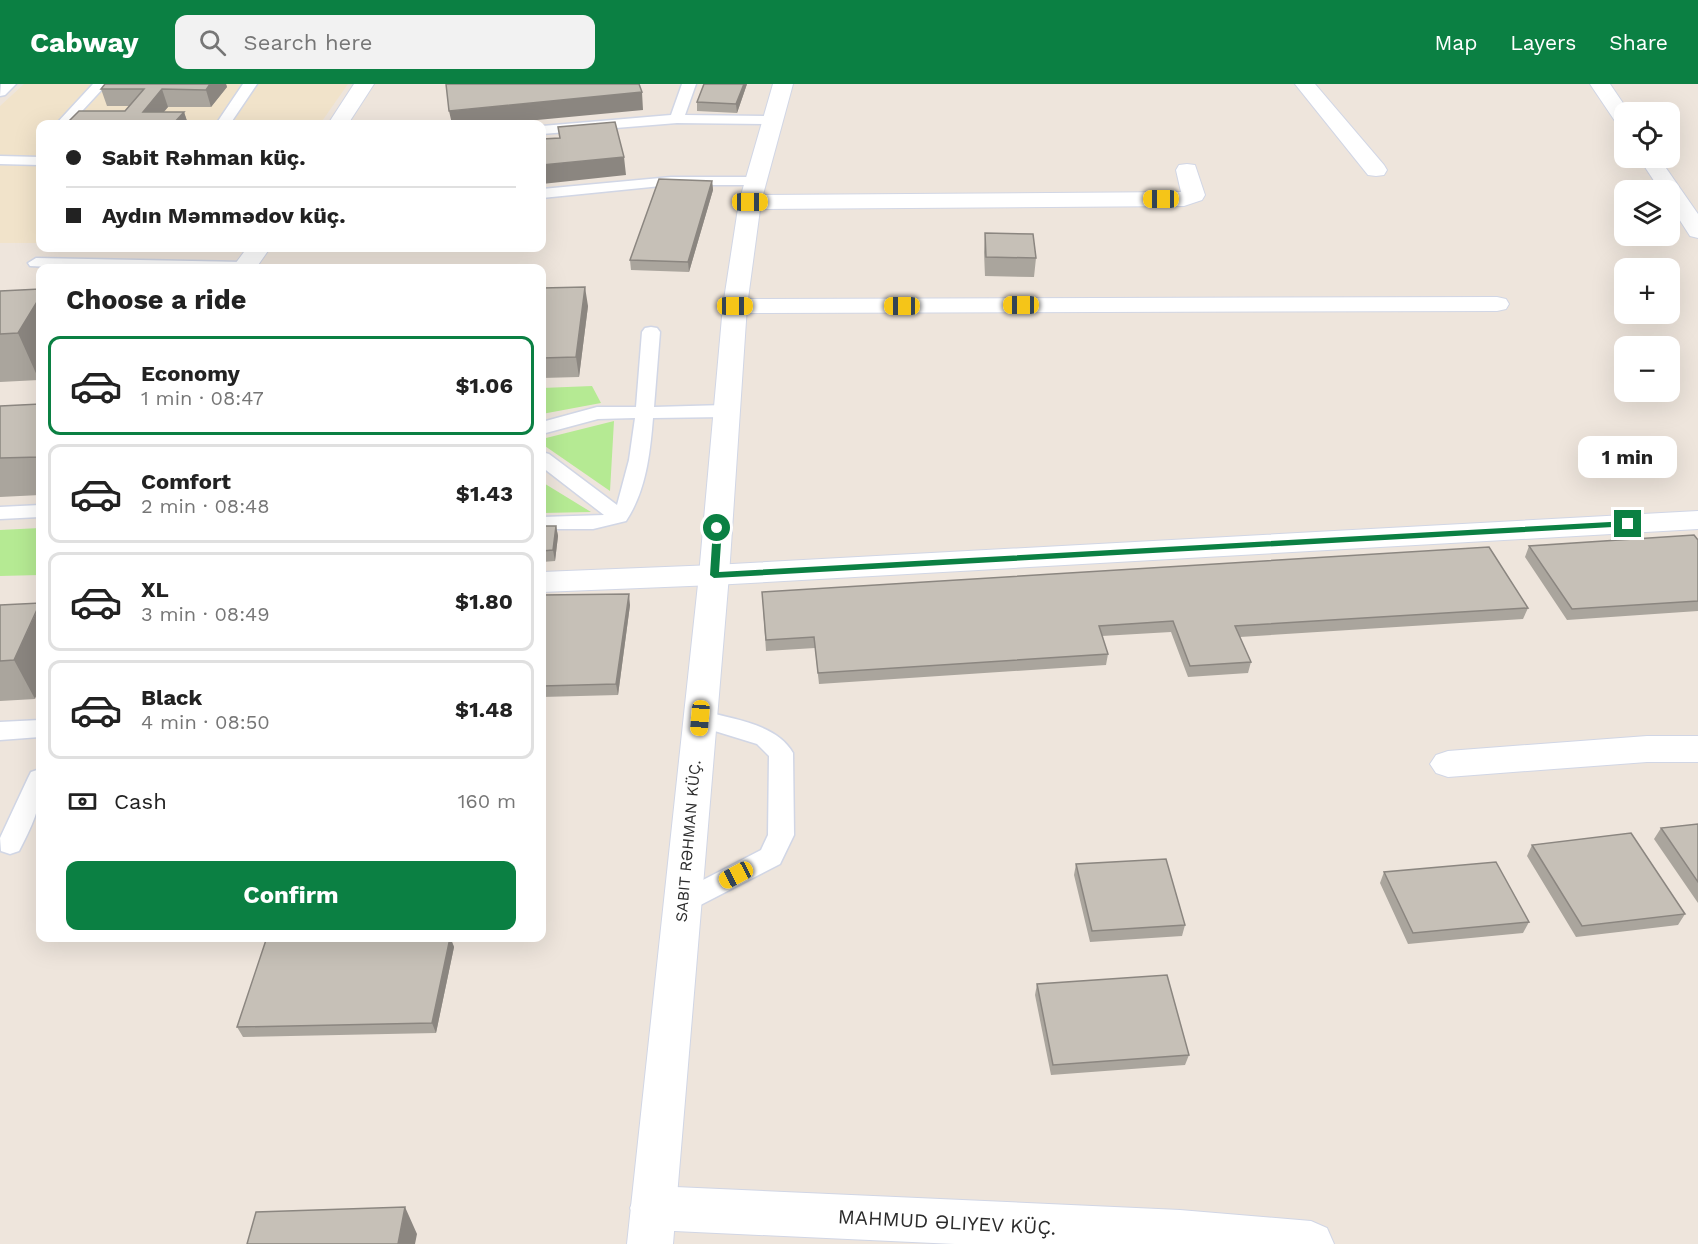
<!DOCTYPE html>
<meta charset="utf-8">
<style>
body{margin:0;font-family:"Work Sans",sans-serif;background:#f2f2f2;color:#222;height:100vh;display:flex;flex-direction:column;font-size:22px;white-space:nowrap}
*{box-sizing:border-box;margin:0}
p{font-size:20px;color:#767676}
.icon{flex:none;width:33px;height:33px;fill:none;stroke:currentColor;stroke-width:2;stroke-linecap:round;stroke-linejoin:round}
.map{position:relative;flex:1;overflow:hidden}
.panel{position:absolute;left:36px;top:180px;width:510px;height:678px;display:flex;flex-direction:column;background:#fff;border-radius:12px;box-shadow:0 6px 24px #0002}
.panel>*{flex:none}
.guide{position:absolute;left:36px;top:36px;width:510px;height:132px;border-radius:12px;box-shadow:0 6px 24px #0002;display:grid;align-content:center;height:132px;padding:0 30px;background:#fff}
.tools{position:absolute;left:1614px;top:18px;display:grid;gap:12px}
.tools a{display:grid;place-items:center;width:66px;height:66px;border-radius:12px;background:#fff;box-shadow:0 6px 24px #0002;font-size:30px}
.end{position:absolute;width:27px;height:27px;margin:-14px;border:8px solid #0b8043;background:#fff;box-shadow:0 0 0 3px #fff}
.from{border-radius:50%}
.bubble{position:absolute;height:42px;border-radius:12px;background:#fff;box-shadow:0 6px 24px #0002;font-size:20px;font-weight:700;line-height:42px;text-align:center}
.car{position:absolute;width:18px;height:36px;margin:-18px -9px;border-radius:8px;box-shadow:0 0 4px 2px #0007;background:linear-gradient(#f5c518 24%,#345 0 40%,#f5c518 0 76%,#345 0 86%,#f5c518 0)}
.guide b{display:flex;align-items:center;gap:21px;height:57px;font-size:22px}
.guide b+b{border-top:2px solid #e0e0e0}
.guide i{width:15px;height:15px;background:#222}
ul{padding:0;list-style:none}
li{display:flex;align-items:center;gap:18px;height:99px;margin:0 12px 9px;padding:0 18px;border:3px solid #e0e0e0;border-radius:12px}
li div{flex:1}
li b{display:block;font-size:22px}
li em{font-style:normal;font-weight:700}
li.current{border-color:#0b8043}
li>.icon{width:54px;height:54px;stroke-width:1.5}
h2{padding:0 30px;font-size:27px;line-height:72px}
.pay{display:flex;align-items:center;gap:15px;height:66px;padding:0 30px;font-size:22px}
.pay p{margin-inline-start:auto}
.action{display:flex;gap:12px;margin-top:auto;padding:12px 30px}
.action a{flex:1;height:69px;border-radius:12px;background:#0b8043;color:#fff;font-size:24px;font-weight:700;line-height:69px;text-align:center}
header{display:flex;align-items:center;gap:36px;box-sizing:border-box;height:84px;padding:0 30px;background:#0b8043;color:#fff}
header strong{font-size:28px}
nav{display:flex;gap:33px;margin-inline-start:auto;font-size:21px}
.search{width:420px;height:54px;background:#f2f2f2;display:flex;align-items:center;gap:15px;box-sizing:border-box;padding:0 21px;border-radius:12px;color:#767676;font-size:22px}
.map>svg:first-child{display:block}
</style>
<header>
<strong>Cabway</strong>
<div class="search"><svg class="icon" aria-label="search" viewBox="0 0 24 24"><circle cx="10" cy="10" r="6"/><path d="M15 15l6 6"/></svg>Search here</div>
<nav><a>Map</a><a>Layers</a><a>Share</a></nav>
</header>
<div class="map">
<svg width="1698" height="1160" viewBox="0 0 1698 1160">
<rect width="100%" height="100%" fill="#eee5dc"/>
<path fill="#f1e3ca" d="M24,0H348L320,40H40V159H0V22Z"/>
<path fill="#b5ea93" d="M592,302L601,319L542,330V304Z
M614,337L610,407L542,360V355Z
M542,398L591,428L542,429Z
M40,444V491L0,492V446Z"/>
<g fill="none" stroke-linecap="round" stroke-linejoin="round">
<g stroke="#d1d6e5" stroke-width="3">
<path id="service" d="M1,0H16L5,11L0,12Z
M93,0H107L70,40H56Z
M243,0H257L230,40H216Z
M682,0H696L685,31L772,32L779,36L772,40L677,39L542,50V42L671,31Z
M0,72L40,73V81L0,80Z
M671,93H755L762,97L755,101H671L542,114V105Z
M36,174L244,178L252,183L70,184L30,182L28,179Z
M651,243L657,244L660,248L654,323L725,321L732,323L734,327L732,331L725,333L653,334C650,370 646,407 626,437L593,445H542V433L604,431L542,383V368L549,370L617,421L629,376L635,334L598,335L542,350V338L597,323H636L642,248L645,244Z
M40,421V433L0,435V423Z
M700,626C730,635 776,639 793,669L794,751L780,780L683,830L674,827L670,819L674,811L761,766L768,751L769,672L757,660L692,640L688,634L692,628Z
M40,636V653L0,656V638Z
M40,685C44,718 34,738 19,767L10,770L1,767L0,754L28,694L31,688Z"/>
</g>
<g stroke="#d1d6e5" stroke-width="2">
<path id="minor" d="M354,0H374L348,40H328Z
M1295,0H1315L1384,81L1387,86L1384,91L1376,92L1368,91Z
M1590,0H1610L1629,28H1624V42L1617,40Z
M1639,74H1659L1698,130V154L1690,152L1670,121V106H1660Z
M1187,80L1195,81L1205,111L1202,116L1184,122L750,125L742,123L739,118L742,113L750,111L1181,108L1176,86L1179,81Z
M247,164H270L256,184H232Z
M1497,213L1506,215L1509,220L1506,225L1497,227L735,229L726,227L723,222L726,217L735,215Z
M1647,652H1698V678H1647L1448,693L1436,689L1430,680L1436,671L1448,667Z
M653,1102L1180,1126L1311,1137L1327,1144L1334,1160H955L653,1146L637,1140L630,1124L637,1108Z"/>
</g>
<g stroke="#d1d6e5" stroke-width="2">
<path id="tertiary" d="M1698,427V445L714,501L542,508V488L714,481Z"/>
</g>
<g stroke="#d1d6e5" stroke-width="2">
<path id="secondary" d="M773,0H793L761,118L747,222L729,491L673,1160H627L699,491L723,222L739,118Z"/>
</g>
<use href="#service" fill="#fff" fill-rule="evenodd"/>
<use href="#minor" fill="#fff" fill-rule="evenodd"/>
<use href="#tertiary" fill="#fff" fill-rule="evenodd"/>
<use href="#secondary" fill="#fff" fill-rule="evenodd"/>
</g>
<path fill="#aaa59d" d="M105,0H226L227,3L211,23H168L164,28H184L188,40H66L125,27L129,22H107L101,5Z
M747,0L737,29L697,27V18Z
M712,97L713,106L689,188L631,186L630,176Z
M985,149L1036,174L1034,193L985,192L984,168Z
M542,204L588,222L579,293L542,294Z
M40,205V294L39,296L0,298V207Z
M40,320V411L0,413V322Z
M542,442H556L558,452L555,477L542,478Z
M1698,456V527L1567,536L1525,473L1529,462Z
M762,508L1528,524L1523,535L1240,553L1251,578L1248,589L1188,593L1171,548L1102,552L1108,570L1106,581L819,600L815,564L766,567Z
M542,514L630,521L618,611L542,613Z
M0,521L35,615L0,617Z
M1698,740V819L1654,755L1661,744Z
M1532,761L1685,830L1678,841L1576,853L1527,772Z
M1076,780L1185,841L1182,852L1090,858L1074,791Z
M1384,788L1529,838L1523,849L1408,860L1380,799Z
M398,854H451L454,863L436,949L243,953L237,943Z
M1037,900L1189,971L1185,981L1051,991L1035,911Z"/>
<path fill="#8b8680" d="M210,0H226L227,3L211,23L206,6Z
M744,0H747L737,29L736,20Z
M162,5L168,23L153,40L143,28Z
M642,8L643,26L494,40H452L449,27Z
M184,28L188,40H173Z
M624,73L626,91L542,100V81Z
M712,97L713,106L689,188L688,178Z
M585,203L588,222L579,293L576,273Z
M40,213V294L39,296L18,249Z
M556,442L558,452L555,477L553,466Z
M629,510L630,521L618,611L616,600Z
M40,520V603L35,615L14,576Z
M450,854L454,863L436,949L432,939Z
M405,1123L417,1150L415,1160H398Z"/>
<path fill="#c6c0b7" stroke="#8b8680" stroke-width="1.5" d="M105,0H210L206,6L162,5L143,28H184L173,40H66L79,27H125L144,5H101Z
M446,0H639L642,8L449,27Z
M704,0H744L736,20L697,18Z
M615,38L624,73L542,81V55L560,54L558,43Z
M659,95L712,97L688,178L630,176Z
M985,149L1033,150L1036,174L986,173Z
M585,203L576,273L542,274V204Z
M40,205V213L18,249L0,250V207Z
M40,320V373L0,374V322Z
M542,442H556L553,466L542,467Z
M1694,451L1698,456V517L1572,525L1529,462Z
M1489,463L1528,524L1235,542L1251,578L1190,582L1173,537L1099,542L1108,570L818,589L814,553L766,556L762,508Z
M629,510L616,600L542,602V511Z
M40,519L14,576L0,577V521Z
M1698,740V798L1661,744Z
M1631,749L1685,830L1582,842L1532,761Z
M1166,775L1185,841L1092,847L1076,780Z
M1496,778L1529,838L1413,849L1384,788Z
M398,854H450L432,939L237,943L266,856Z
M1167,891L1189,971L1053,981L1037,900Z
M405,1123L398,1160H247L256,1128Z"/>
<path fill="#0b8043" d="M1628,437L1632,440L1631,442L714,494L710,491L713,444L717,442L722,444L719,488Z"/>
<g text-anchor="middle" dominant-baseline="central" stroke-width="4.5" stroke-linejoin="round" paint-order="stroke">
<g font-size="16" fill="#2b2b2b" stroke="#fff">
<text transform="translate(688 757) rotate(-85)">SABIT RƏHMAN KÜÇ.</text>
</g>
<g font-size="20" fill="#2b2b2b" stroke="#fff">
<text transform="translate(947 1138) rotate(3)">MAHMUD ƏLIYEV KÜÇ.</text>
</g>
</g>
</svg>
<div class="tools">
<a><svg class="icon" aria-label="locate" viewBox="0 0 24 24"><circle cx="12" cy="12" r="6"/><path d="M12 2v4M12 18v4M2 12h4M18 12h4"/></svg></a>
<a><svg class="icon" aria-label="layers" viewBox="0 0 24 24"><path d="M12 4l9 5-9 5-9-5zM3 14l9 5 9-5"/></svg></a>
<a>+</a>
<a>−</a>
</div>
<i class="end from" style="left:717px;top:444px"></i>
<i class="end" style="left:1628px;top:440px"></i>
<div class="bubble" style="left:1578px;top:352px;width:99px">1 min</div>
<i class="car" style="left:1161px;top:115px;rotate:270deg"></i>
<i class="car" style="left:750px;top:118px;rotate:90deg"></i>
<i class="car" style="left:1021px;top:221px;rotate:270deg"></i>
<i class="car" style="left:735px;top:222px;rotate:90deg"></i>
<i class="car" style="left:902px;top:222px;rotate:270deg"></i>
<i class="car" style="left:700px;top:634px;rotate:185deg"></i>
<i class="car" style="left:736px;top:791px;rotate:242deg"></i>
<div class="guide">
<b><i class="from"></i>Sabit Rəhman küç.</b>
<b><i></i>Aydın Məmmədov küç.</b>
</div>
<section class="panel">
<h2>Choose a ride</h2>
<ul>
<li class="current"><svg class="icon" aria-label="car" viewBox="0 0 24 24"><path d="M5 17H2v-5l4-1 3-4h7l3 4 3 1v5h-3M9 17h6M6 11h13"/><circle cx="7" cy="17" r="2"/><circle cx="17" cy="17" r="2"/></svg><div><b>Economy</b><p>1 min · 08:47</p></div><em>$1.06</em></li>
<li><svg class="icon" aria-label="car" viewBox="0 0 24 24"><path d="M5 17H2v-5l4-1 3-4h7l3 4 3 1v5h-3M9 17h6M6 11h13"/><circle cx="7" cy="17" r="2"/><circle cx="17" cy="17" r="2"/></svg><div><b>Comfort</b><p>2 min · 08:48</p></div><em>$1.43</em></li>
<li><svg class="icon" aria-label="car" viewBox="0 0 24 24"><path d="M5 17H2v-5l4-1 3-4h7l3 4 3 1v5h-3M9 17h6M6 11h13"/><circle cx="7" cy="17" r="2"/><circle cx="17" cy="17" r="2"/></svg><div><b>XL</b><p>3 min · 08:49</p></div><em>$1.80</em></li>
<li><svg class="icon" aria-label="car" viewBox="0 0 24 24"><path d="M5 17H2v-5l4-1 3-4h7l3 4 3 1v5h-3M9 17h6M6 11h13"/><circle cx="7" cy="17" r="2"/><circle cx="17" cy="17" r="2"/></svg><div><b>Black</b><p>4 min · 08:50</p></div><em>$1.48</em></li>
</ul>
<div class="pay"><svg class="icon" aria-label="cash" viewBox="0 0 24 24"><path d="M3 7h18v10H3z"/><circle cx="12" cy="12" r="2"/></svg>Cash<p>160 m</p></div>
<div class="action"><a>Confirm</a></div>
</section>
</div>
